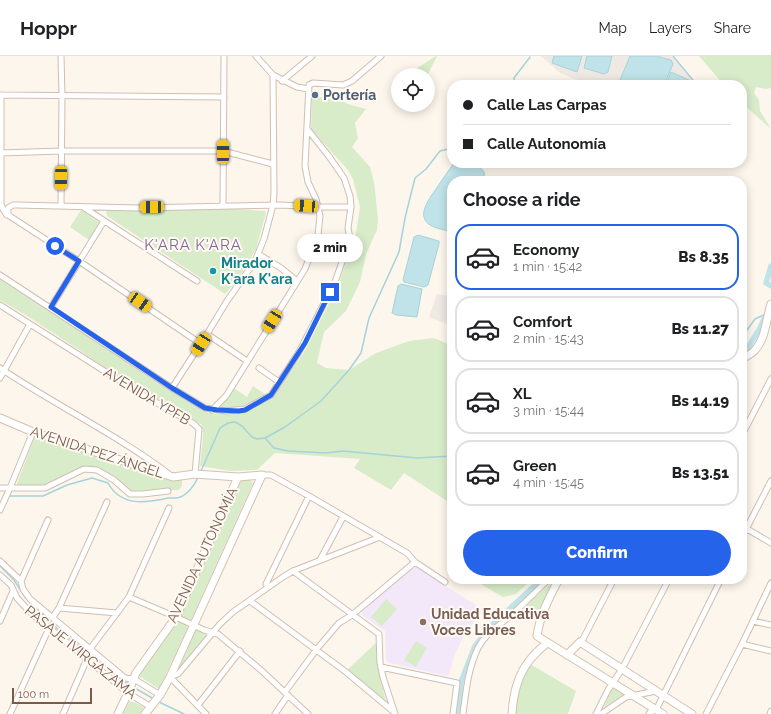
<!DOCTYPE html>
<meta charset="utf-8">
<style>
body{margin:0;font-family:Raleway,sans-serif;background:#f2f2f2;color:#202124;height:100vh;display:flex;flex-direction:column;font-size:15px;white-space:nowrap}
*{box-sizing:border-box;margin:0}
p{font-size:13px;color:#757577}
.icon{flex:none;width:22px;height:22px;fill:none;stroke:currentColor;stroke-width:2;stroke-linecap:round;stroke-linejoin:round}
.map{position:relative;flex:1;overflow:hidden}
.side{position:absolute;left:447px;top:120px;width:300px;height:408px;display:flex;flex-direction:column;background:#fff;border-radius:16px;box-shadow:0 2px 10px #0003}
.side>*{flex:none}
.hud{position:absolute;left:447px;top:24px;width:300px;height:88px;border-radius:16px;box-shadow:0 2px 10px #0003;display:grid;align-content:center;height:88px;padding:0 16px;background:#fff}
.fabs{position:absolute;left:391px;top:12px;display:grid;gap:8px}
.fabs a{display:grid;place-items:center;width:44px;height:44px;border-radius:50%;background:#fff;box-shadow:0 2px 10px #0003;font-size:20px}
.scale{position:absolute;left:12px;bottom:10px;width:80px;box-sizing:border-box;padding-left:4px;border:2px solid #7a5c4d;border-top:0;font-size:11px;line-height:14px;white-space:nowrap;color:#7a5c4d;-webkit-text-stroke:3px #fffaf3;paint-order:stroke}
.end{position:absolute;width:18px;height:18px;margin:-9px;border:5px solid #2563eb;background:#fff;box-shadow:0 0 0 2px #fff}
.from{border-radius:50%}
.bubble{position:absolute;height:28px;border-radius:14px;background:#fff;box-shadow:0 2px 10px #0003;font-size:13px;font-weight:800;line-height:28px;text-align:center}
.car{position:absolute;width:12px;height:24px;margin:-12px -6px;border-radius:5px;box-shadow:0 0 3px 1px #0007;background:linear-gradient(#f5c518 24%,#345 0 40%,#f5c518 0 76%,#345 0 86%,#f5c518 0)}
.hud b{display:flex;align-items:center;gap:14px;height:38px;font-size:15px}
.hud b+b{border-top:1px solid #e0e0e0}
.hud i{width:10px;height:10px;background:#202124}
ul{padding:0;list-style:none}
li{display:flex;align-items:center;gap:12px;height:66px;margin:0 8px 6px;padding:0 8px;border:2px solid #e0e0e0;border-radius:16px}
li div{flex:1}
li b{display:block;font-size:15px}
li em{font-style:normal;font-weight:800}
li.current{border-color:#2563eb}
li>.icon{width:36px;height:36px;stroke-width:1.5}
h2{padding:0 16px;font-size:18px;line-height:48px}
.primary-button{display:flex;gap:8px;margin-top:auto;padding:8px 16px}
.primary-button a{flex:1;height:46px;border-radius:24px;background:#2563eb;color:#fff;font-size:16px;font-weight:800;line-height:46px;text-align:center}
header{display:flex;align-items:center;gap:24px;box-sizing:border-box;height:56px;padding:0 20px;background:#fff;border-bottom:1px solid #e0e0e0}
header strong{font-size:19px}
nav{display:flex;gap:22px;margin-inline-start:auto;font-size:14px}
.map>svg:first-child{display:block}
</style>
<header>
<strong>Hoppr</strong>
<nav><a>Map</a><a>Layers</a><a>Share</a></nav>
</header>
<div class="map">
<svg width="771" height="658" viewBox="0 0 771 658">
<rect width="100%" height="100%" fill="#fdf6ec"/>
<path fill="#efe9e4" d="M541,0H672L696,29H589L560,17Z
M437,238L452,240V270L429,261Z"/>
<path fill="#f3e8fa" d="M413,511L419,513L482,553L481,557L464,579L455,598L449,618L447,620L389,607L386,604L385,575L362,559V555Z"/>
<path fill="#d8ecc9" d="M436,0H437L428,18L406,19Z
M699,0H771V32L766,33L756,31L754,37L759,44L760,55L771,73L742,47V29H724Z
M312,41L335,42L348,48L366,53L355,67L358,82L352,91L370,111L374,126L378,163L377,174L366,198L360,226L346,255L324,276L317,307L326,312L349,314L376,297L409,285L434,282L452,290V444L450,447L404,417L391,434L354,412L360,403L275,397L257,414L230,415L200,410L203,379L202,369L138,333L32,263L0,244V223L52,256L151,323L204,355L213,358H222L217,351L234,332L247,341L253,330L271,342L303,298L338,230L356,177L360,151L353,123L347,113L311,73Z
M110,153H237L265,155L266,157L256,193L238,223L225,238L107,160L106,155Z
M81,154L100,167L89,184L70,171Z
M35,380L170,423L182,424V430L179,434L130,435L109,417L97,412L84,411L44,430H16Z
M249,422L253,427L191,564L180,559L242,423Z
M472,523H532L516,538L503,541Z
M555,523H558L537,559L524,552Z
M386,543L397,553L382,570L371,561Z
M178,565L186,569L188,572L159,633L139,620L155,594Z
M196,574L207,579L176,615Z
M416,585L427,592L416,611L404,604Z
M377,586C376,610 381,623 386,646L347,614Z
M530,608L576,635L568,658H514C516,640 520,623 530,608Z
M613,630L626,637L604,651Z
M130,644L144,651L140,658H123Z"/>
<path fill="#bfe3e8" stroke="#a5d3da" d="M554,0H582L577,16L552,7Z
M587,0H612L608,16L604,18L584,12Z
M630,0H656L671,4L673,8L664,29H618Z
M671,16L691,25L690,29H666Z
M454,107C465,107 480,106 485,118L480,125H452V173L450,175C416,170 419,156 436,133C442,124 448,115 454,107Z
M418,179L439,185V188L428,229L424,231L404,226L403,224L414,181Z
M401,228L422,233L417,261L396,259L392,257L398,230Z"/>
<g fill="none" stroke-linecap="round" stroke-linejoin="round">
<path stroke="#a5d3da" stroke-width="1.5" d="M673,0L697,29
M515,27L514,22L530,1
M742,281L755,263L766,258
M265,382L274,392L288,395L325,397L343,395L417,402L452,400
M201,415L220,372L228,367L235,366L242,370L252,381L257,383L265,382L285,371L321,345L349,314L361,297L369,262L399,196L405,162L415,122L426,113L440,95L452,92
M8,440H43L67,429L92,422L108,427C121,451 146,447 168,442C171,442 175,442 177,442C187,440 195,429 198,421
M0,510L14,524L25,541L53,569L98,606L129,629
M133,631L154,643
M159,646L184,658"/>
<path stroke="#bfe3e8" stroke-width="5.5" d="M771,210L766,227L771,230
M742,296L749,290L760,272L765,261L769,259
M458,658L461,626L475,590L493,568L542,523"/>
<g stroke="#d1beb0" stroke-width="7">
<path id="street" d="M256,0L273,19L297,31L308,33
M282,25L312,0
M0,39L224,41
M1,39V148L3,153L7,159
M0,97L62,95H223L273,108
M61,149L62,40L61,0
M223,149L224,0
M83,151L197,225
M258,198L281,212L297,225
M0,219L172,332L205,352L226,355L245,353L271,339L299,296L335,226L350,183L348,172L351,151L350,140L344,122L328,99L308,74
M0,249L136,335L194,368L199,373L195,418
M51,251L104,165
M207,278L247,305
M201,288L79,205L8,159V152L13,149H17L138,152L281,149L318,151H351
M0,312C55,349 116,378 169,418
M259,312L279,326
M0,322L30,268
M172,332L207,278L227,245L255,205L264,183L273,149L274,137L273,19
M212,354L226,340L305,213L318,179L320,160L316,143L308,126L305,110L309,29L313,27L343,29L352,25L381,0
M742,379L771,323
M262,419H271L309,440L407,497L415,506L445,526
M0,432H45L84,413L97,414L114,424L130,438H143L168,435
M0,454L10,432L33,376
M742,470L771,487
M742,481L771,425
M320,504L343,461
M0,505L21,525L23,533L30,543L125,622L134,623L160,639
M293,515L379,578L380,607L383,621L395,658
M0,519L11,529L17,542L30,556L128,637L151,651
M21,525L48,464
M268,531L266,528L309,440
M129,541L176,561L204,574L218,578L262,615L308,658
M250,545L346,616L394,656
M59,552L117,557
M53,561L59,552L107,446
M0,565L13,535
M753,565L771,569
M580,586L583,583L614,523
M742,588L771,595
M381,611L457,627L453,658
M285,636L316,594L339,567L352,559L415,506
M198,649L240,595
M10,658L49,572
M63,658L87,603L90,593L129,541L169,452
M206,658L170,621L178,618L220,568L233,556L283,521L293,515L380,481
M275,658L288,639
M463,658C466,635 468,613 478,592C485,578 499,570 511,559C524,548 536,535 549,523
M596,658L608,634L622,613L669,523
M601,658L626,641L656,635
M649,658L650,656L656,654L721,523
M706,658L742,588L771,527
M770,658L771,655"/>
</g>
<g stroke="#d6c0b0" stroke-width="9">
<path id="secondary" d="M742,303C746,300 752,298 755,294C766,282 766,263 771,248
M0,362L33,376L173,421L195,418L238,421L262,419L170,621L160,639L145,658
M559,523C549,542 540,559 537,580L663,658
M567,599L580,586L692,658
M118,658L128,637L136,617L176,561L238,421
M512,658C513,640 518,619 529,605C534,598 541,592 547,587"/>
</g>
<use href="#street" stroke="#fff" stroke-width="5"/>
<use href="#secondary" stroke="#fff" stroke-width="7"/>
</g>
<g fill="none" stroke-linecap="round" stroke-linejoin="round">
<path stroke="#2563eb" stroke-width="5" d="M55,190L79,205L51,251L172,332L205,352L217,354L239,355L245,354L271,339L305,287L330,236"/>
</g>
<circle fill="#5c6f8a" stroke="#fffaf3" stroke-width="1.5" cx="315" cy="39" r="4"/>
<circle fill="#0f9aa8" stroke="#fffaf3" stroke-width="1.5" cx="213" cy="215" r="4"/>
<circle fill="#8d6e63" stroke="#fffaf3" stroke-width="1.5" cx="423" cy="566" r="4"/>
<g text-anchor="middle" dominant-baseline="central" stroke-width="4" stroke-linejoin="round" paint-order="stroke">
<g font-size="14" font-weight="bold" fill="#4e5e75" stroke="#fffaf3" text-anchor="start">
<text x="323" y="39">Portería</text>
</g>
<g font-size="14" font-weight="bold" fill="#0d838f" stroke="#fffaf3" text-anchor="start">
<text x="221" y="207">Mirador<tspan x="221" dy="16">K'ara K'ara</tspan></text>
</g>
<g font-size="14" fill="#7a5c4d" stroke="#fffaf3">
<text transform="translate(147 340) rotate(31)">AVENIDA YPFB</text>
<text transform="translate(97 396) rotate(18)">AVENIDA PEZ ÁNGEL</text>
<text transform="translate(202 499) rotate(-65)">AVENIDA AUTONOMÍA</text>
<text transform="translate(81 596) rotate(39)">PASAJE IVIRGAZAMA</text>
</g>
<g font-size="14" font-weight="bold" fill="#785e54" stroke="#fffaf3" text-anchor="start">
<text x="431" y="558">Unidad Educativa<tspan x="431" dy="16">Voces Libres</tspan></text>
</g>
<g font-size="15" letter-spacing="1" fill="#846695" stroke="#fffaf3">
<text x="193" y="189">K'ARA K'ARA</text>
</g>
</g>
</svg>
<div class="fabs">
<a><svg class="icon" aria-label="locate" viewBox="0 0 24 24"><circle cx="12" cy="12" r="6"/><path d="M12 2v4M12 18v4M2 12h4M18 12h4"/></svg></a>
</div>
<div class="scale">100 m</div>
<i class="end from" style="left:55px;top:190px"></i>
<i class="end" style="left:330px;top:236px"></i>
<div class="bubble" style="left:297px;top:178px;width:66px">2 min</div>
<i class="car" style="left:223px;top:96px;rotate:0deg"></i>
<i class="car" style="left:61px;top:122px;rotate:181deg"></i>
<i class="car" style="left:306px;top:150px;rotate:274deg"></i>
<i class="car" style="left:152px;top:151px;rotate:269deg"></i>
<i class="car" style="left:140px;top:246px;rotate:124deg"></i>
<i class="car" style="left:272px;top:265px;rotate:212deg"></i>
<i class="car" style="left:201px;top:288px;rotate:213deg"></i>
<div class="hud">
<b><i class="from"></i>Calle Las Carpas</b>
<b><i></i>Calle Autonomía</b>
</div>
<section class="side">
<h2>Choose a ride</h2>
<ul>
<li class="current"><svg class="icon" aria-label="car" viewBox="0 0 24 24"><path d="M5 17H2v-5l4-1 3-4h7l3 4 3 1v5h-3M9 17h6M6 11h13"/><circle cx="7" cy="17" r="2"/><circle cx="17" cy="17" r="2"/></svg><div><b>Economy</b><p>1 min · 15:42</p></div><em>Bs 8.35</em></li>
<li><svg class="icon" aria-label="car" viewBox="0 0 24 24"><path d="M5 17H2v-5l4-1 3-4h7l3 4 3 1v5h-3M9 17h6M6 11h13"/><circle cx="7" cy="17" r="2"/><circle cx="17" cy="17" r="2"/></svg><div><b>Comfort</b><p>2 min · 15:43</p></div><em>Bs 11.27</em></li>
<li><svg class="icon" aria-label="car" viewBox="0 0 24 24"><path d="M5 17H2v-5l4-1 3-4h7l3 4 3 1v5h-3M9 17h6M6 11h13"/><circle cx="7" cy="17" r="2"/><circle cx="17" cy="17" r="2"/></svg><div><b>XL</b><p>3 min · 15:44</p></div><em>Bs 14.19</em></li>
<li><svg class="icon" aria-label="car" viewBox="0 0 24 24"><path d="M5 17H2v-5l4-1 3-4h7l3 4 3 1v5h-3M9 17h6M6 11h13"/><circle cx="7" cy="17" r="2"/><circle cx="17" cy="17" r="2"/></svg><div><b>Green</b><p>4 min · 15:45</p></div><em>Bs 13.51</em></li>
</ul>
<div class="primary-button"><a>Confirm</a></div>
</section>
</div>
